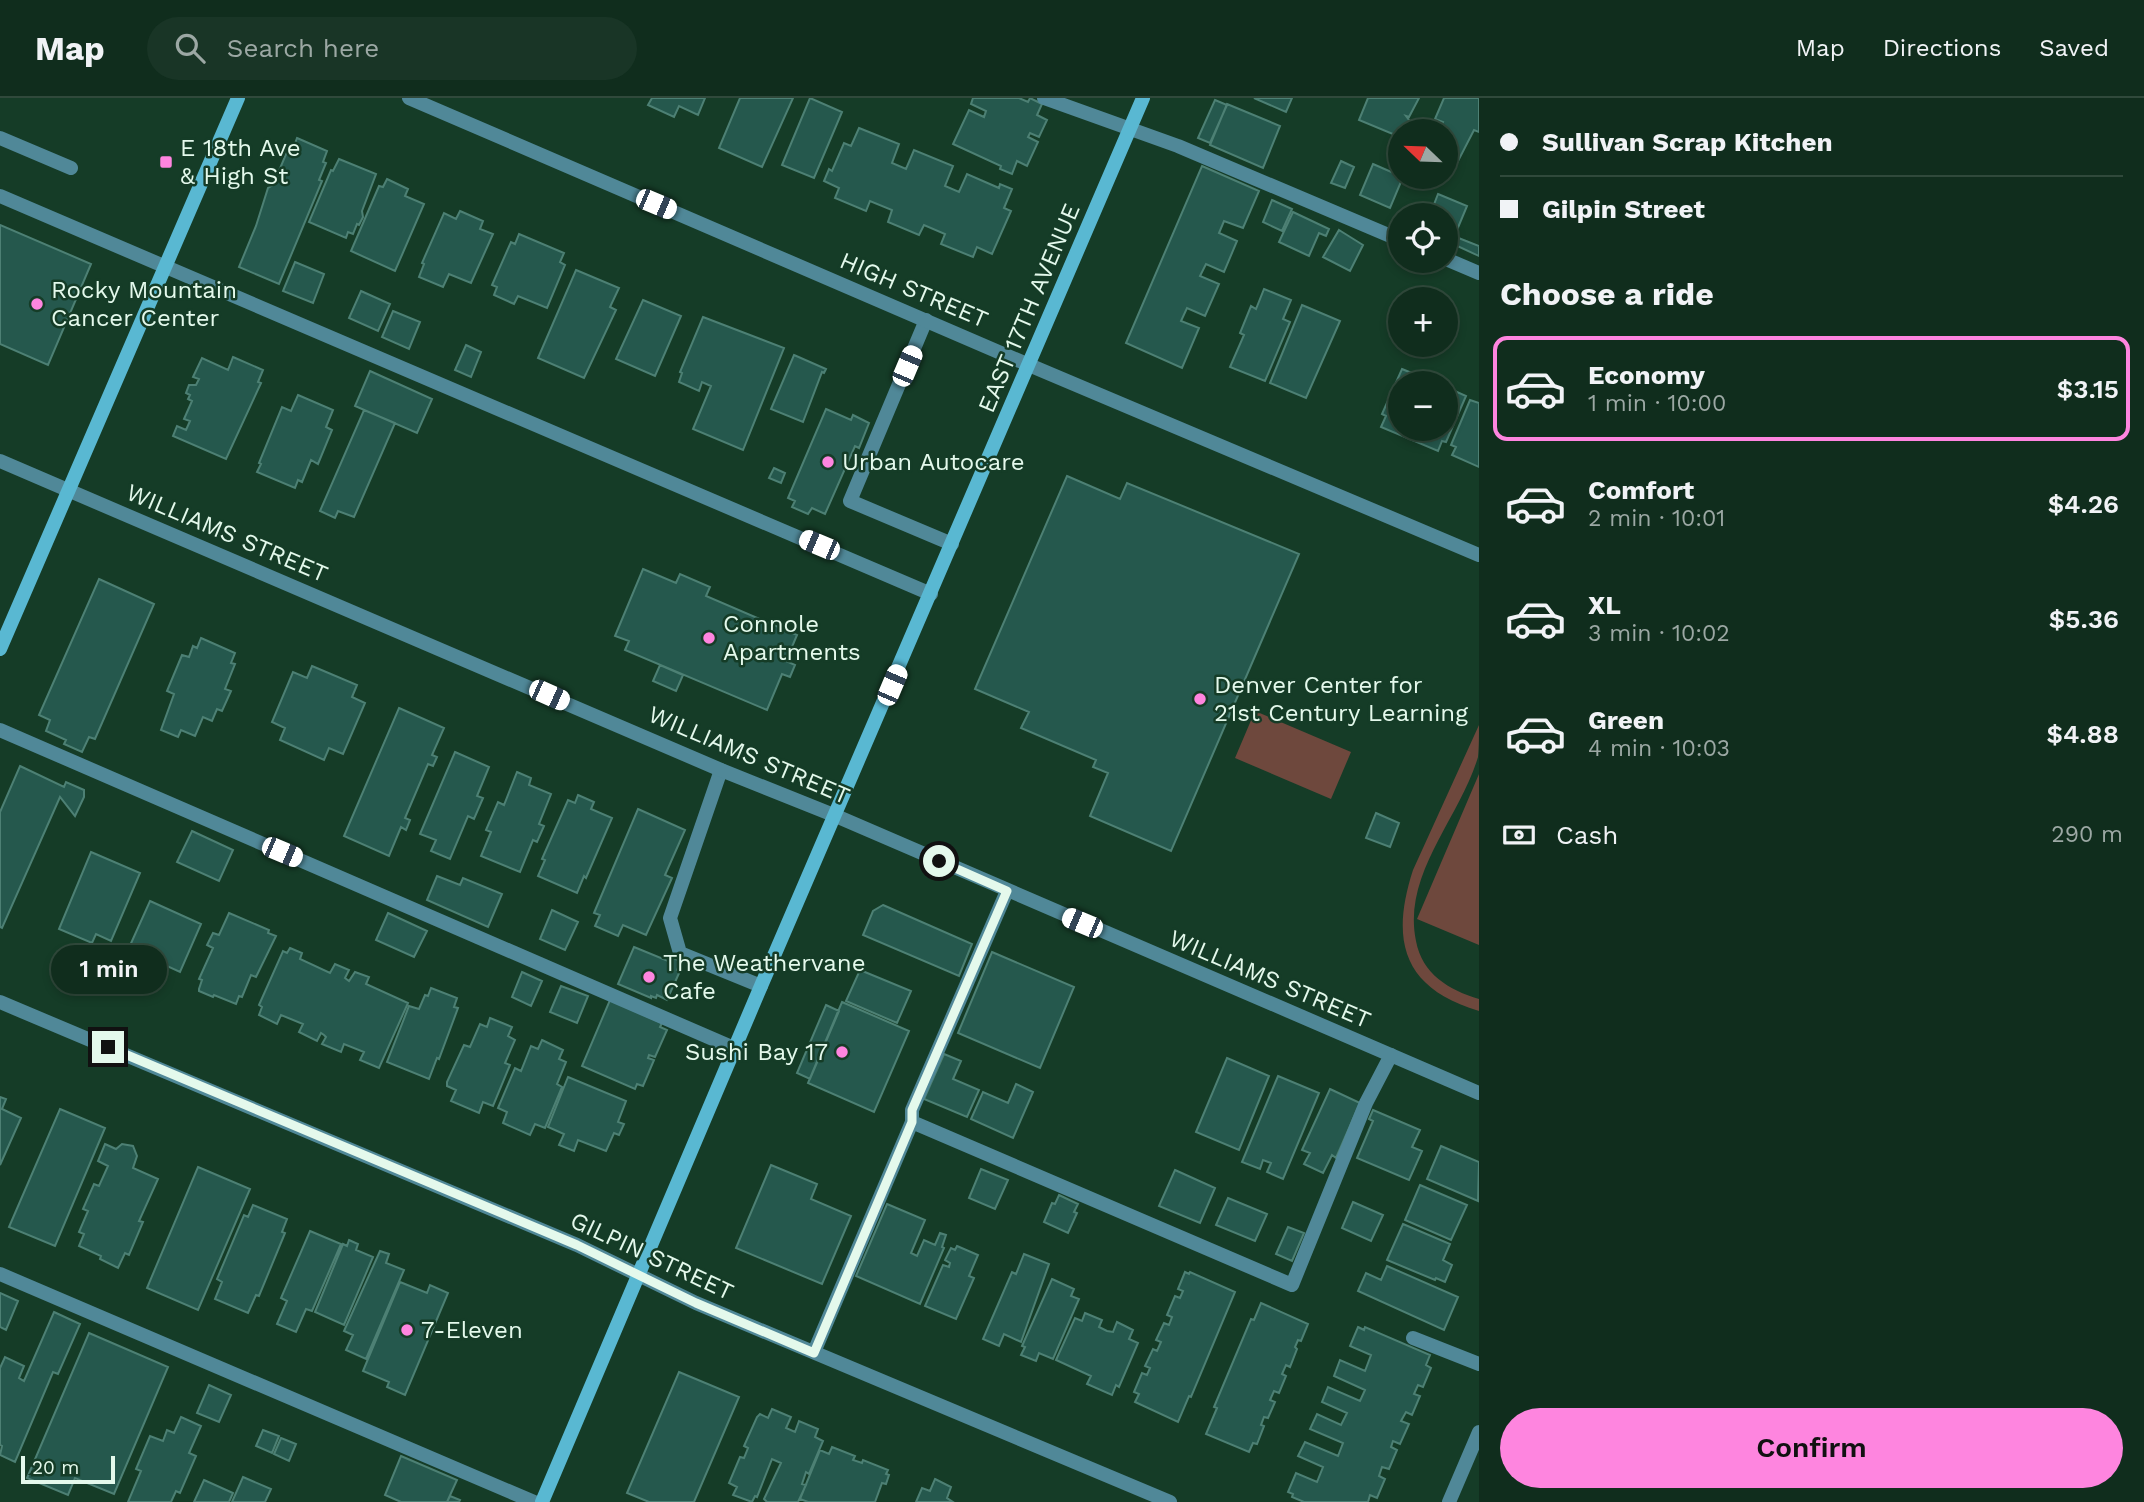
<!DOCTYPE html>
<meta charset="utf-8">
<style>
body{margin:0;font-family:"Work Sans",sans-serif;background:#193526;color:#f1f3f6;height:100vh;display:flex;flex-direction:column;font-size:26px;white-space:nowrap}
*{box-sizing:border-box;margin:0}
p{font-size:23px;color:#9ca8a4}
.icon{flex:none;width:38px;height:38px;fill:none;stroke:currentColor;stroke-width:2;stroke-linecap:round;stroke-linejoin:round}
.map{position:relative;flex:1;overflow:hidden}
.drawer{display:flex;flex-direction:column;background:#102d1d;width:665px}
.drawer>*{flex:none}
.top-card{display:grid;align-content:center;height:154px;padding:0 21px;background:#102d1d}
.needle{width:46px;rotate:293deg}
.controls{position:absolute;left:1388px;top:21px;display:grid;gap:14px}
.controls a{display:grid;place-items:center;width:70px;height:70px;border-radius:50%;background:#102d1d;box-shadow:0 4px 10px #0003,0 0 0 2px #30493b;font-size:35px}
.scale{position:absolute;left:21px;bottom:18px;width:94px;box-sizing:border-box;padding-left:7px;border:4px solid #e4f9ec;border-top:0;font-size:19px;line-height:24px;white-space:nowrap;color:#e4f9ec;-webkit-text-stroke:5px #153c27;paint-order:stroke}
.end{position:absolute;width:32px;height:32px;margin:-16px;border:9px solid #e4f9ec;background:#111;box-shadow:0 0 0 4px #111}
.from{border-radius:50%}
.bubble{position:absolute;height:49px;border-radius:24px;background:#102d1d;box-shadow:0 4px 10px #0003,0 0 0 2px #30493b;font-size:23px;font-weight:600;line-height:49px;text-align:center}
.car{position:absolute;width:21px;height:42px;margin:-21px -10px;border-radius:9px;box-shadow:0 0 5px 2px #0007;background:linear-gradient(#fff 24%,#345 0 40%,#fff 0 76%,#345 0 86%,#fff 0)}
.top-card b{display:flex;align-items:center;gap:24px;height:66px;font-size:26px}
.top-card b+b{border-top:2px solid #30493b}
.top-card i{width:18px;height:18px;background:#f1f3f6}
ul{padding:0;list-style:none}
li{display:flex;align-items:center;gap:21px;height:105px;margin:0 14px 10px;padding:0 7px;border:4px solid transparent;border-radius:14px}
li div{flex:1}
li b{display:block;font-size:26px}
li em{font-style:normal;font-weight:600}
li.active{border-color:#fe85df}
li>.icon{width:63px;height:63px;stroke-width:1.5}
h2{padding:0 21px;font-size:32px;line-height:84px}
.pay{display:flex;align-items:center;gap:18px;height:77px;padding:0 21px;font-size:26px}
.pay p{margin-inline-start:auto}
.action{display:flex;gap:14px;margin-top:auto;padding:14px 21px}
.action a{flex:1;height:80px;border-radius:42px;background:#fe85df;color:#111;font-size:28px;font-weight:600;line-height:80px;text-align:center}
header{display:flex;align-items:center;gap:42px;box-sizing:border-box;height:98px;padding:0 35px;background:#102d1d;border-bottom:2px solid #30493b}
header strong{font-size:33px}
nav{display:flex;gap:38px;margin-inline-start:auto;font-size:24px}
.search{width:490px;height:63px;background:#193526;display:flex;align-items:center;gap:18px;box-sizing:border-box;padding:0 24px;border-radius:38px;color:#9ca8a4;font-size:26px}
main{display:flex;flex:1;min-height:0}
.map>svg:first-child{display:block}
</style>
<header>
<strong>Map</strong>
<div class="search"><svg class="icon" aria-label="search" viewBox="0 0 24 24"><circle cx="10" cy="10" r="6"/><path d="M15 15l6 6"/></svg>Search here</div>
<nav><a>Map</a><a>Directions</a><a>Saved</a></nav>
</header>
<main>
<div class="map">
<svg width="1479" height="1404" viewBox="0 0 1479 1404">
<rect width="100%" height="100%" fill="#153c27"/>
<path fill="#6e483d" d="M1255,613L1351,654L1331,701L1235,660Z
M1479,627C1479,637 1479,650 1478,659C1460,720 1402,776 1416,843C1422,876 1449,892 1479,901V913C1403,890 1390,843 1413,772Z
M1479,676V847L1417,821Z"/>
<path fill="#25584d" stroke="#4d8074" stroke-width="2" d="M652,0H705L698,17L679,8L674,19L648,7Z
M740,0H793L762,69L719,50Z
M810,0L842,14L814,80L782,67Z
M973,0H1019L1028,4L1030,0L1042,6L1037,17L1047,22L1039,39L1030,35L1028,39L1038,44L1027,68L1017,63L1012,76L1000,71L1001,68L953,46L969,12L984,19L986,13L971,6Z
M1254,0H1292L1286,14Z
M1368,0H1419L1409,19L1406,18L1412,26L1409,33H1400V39L1359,22Z
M1444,0H1479V34L1474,32L1456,67L1446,62V33H1439L1443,24L1435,21Z
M1215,2L1227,7L1210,45L1198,40Z
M1227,6L1280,28L1263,70L1210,47Z
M859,30L899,46L892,65L906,71L914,52L953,68L945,88L959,94L967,76L999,90L1000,86L1012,91L1004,110L1011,113L992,156L977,149L973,159L941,146L945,136L924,127L919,137L888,124L892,112L870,103L866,113L835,100L839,90L824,83L829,71L832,73L844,45L851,48Z
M297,40L327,53L323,64L326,65L319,82L322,83L279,186L239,169L256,128L268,90L273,87L289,49L293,51Z
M339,61L376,76L362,113L363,119L359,127L357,126L353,136L348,134L346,140L309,124L331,72L333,73Z
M1341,63L1354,69L1345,90L1331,85Z
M1373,66L1403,79L1390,110L1360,97Z
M1202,68L1259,93L1243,130L1224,123L1219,135L1237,143L1224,174L1206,166L1200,178L1219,186L1205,218L1187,210L1181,223L1199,230L1182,270L1126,245Z
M387,81L408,91L405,98L424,106L395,173L351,153L379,88L383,89Z
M1438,96L1467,108L1452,144L1446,142V117H1430Z
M1272,102L1292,111L1282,133L1263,124Z
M460,113L483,123L480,131L493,136L471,185L449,176L443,189L419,179L424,166L422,165L444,115L456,121Z
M1293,114L1329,131L1326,138L1319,135L1309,158L1279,144Z
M0,127L91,166L48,267L0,246Z
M1339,132L1363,147L1350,173L1323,159Z
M519,136L564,155L560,164L565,167L547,210L518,198L514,206L494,197L497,189L492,187L511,144L515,146Z
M1456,139L1479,148V158L1453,146Z
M295,164L324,176L313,205L283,193Z
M576,172L619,190L610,209L616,212L584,280L538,260Z
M1264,191L1291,202L1283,221L1290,224L1265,283L1230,269L1244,237L1240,235L1251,208L1256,211Z
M361,193L390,206L378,233L349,220Z
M643,202L681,218L655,278L616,261Z
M1302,207L1340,223L1306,300L1270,285Z
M393,213L420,224L409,251L382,239Z
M703,219L784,250L743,352L693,331L711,288L702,284L699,293L679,284L682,275L680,274Z
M466,247L481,254L471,279L455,272Z
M794,257L826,271L824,275L822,274L803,324L771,311Z
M233,259L263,272L258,284L261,285L226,361L173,338L177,328L186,332L190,323L184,321L192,303L188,301L190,297L186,295L189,287H196L199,281L193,279L202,260L228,272Z
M1402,271L1436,285H1400V331H1446V289L1466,298L1446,344L1442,343L1438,353L1381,329L1386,318L1382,316Z
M370,273L432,301L417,335L355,308Z
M298,297L333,312L326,329L332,332L318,366L311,362L302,384L298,382L295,390L257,374L261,366L259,365L282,309L291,313Z
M1470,302L1479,305V369L1452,357L1456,349L1451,347Z
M826,311L851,322L853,317L869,325L859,350L855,348L825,416L812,410L808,416L792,409L795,403L788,400Z
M364,312L395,325L354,419L338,413L335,420L320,413Z
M774,370L785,375L781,385L769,380Z
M1067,378L1120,401L1127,385L1299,456L1171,753L1090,718L1108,675L1093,669L1096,662L1021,630L1029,614L975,591Z
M643,471L676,485L680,476L710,489L706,498L797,537L786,563L795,567L790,579L782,576L767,612L625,552L629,543L615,538Z
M99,481L154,506L95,641L89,639L82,654L64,646L66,642L46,633L50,622L39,617Z
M201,540L235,555L231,565L235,566L225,591L231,593L222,613L217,611L212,623L203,619L195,638L181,632L178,639L161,632L174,596L167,593L182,557L189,559L193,548L197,550Z
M660,567L683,577L676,593L653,583Z
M312,568L357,587L352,599L365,605L343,656L329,650L324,662L280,642L285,630L272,624L293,574L307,580Z
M399,610L444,630L432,657L437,659L433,668L428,666L405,720L410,722L406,732L401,729L389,758L344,738Z
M455,654L489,669L477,698L483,700L474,721L468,718L450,761L431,753L436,742L420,736Z
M20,668L64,689L66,684L84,692V699L75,718L60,699L2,830L0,829V714Z
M517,674L531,680L529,687L551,696L539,726L544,728L537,744L533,742L520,774L481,758L491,734L486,732L498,704L504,707Z
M578,697L594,704L591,711L612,720L586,780L584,778L577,795L538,778L545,762L542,761L568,702L575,705Z
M638,711L685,732L665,777L672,780L646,837L623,827L618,838L595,828L600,817L594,815Z
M1376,715L1399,725L1390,749L1366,740Z
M192,733L233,752L219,783L177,764Z
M91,754L140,775L111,843L96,836L92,845L59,831Z
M437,778L460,787L463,780L502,796L488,829L427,802Z
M150,803L201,826L180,874L165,867L161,877L138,867L142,857L128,852Z
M883,807L972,846L959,878L863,837L873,813Z
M552,812L578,824L565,852L540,841Z
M229,815L269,832L268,835L276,838L256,879L251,877L242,899L239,898L236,906L214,897L213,899L199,893V891L202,882L199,881L213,850L207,847L213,835L219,837Z
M388,815L427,833L414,859L376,842Z
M634,849L668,863L670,859L681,863L677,872L680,873L667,902L657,897L656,900L651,898V900L618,886Z
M290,850L302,855L300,861L330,875L335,866L349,872L345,880L349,883L355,874L369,879L366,886L408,905L379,970L360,962L364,954L344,946L341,954L322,946L326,939L324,937L321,935L317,943L299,934L303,926L281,917L277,926L259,917L262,909L259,907L283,853L287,855Z
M992,854L1074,889L1040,970L958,935Z
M860,872L911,893L897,925L846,903Z
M522,874L542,883L531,908L512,899Z
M561,888L588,898L577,925L550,914Z
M431,890L457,900L454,909L458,910L439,961L437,960L429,981L387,964L409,908L419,911L425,897L428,898Z
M610,902L662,925L660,929L667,932L655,959L649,957L648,960L654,962L643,988L637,986L635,991L582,968Z
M842,904L909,933L874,1014L808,985Z
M826,907L839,913L810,981L797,975Z
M490,920L512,929L508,938L515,942L505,965L510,967L493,1008L483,1004L479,1015L451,1003L456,992L447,988V984L464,947L470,949L480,926L487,929Z
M542,942L563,952L559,961L566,964L557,986L562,989L545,1030L535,1026L530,1037L503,1025L507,1014L498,1010L515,970L521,973L531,948L538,951Z
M944,956L961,963L953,981L979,992L967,1019L924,1001Z
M1227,960L1269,978L1239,1052L1196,1034Z
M1278,978L1319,995L1283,1081L1267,1074L1271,1065L1263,1062L1260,1071L1242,1064Z
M568,979L626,1003L618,1024L624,1026L619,1037L614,1035L606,1053L578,1042L574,1053L559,1047L564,1036L548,1029Z
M1016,986L1033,994L1013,1040L971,1021L983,994L1008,1005Z
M1330,991L1360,1005L1336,1060L1332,1057L1323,1075L1304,1066L1310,1055L1302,1052Z
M0,999L6,1001L2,1011L21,1020L0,1067Z
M60,1011L105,1030L55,1148L9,1129Z
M1373,1012L1420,1032L1412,1049L1422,1053L1409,1082L1357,1060L1373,1023L1369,1021Z
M105,1046L116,1051L122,1046L133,1048L137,1058L133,1070L158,1081L139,1123L143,1124L129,1157L125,1155L118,1170L100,1161L101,1158L79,1148L84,1136L79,1134L88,1113L83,1111L94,1086L99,1088L108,1068L98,1063Z
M1441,1048L1479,1064L1478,1103L1427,1081Z
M771,1067L817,1086L811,1101L851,1118L822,1186L736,1150Z
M198,1069L250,1091L198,1212L147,1190Z
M981,1071L1008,1082L995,1111L969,1100Z
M1175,1072L1215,1090L1200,1125L1159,1108Z
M1420,1087L1467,1107L1451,1142L1405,1122Z
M1059,1097L1078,1106L1074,1114L1077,1115L1068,1135L1044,1124L1052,1105L1055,1106Z
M1228,1100L1267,1116L1255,1143L1216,1127Z
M1353,1104L1383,1117L1371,1143L1342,1130Z
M887,1106L925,1122L911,1155L917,1158L924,1142L935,1147L940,1135L946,1137L942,1149L944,1150L920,1206L856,1178Z
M253,1107L287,1121L282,1134L285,1135L259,1198L256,1197L248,1215L215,1201L222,1184L217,1181L244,1117L248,1119Z
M1403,1126L1450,1146L1443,1162L1452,1167L1445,1184L1436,1180L1435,1182L1387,1162Z
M1288,1129L1304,1135L1292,1163L1276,1156Z
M310,1133L341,1146L312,1213L306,1211L296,1234L277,1226L287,1203L281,1200Z
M349,1142L358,1146L356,1152L373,1159L344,1227L315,1214L343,1146L347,1148Z
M957,1148L978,1157L969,1178L974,1180L956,1221L925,1208L943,1167L949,1169L950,1165L945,1162L951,1150L955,1152Z
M380,1153L389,1156L386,1165L404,1172L366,1261L346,1252L353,1237L344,1233Z
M1024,1156L1049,1166L1021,1244L1004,1236L999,1248L983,1241L1012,1174L1016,1176Z
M1387,1168L1458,1199L1444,1232L1358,1193L1366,1175L1381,1182Z
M1185,1174L1189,1176L1190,1174L1235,1194L1191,1299L1189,1298L1178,1324L1135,1304L1139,1296L1134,1294L1142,1275L1147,1277L1150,1270L1145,1268L1153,1251L1157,1253L1161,1244L1156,1242L1164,1225L1169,1227L1172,1219L1167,1217L1175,1198L1180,1200L1183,1193L1178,1191Z
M1052,1181L1074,1191L1071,1198L1079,1201L1053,1261L1039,1255L1036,1263L1021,1257L1025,1249L1022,1248Z
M400,1184L427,1195L430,1187L448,1195L405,1297L387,1289L389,1284L363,1273Z
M0,1195L18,1203L6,1232L0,1229Z
M1261,1205L1308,1226L1301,1243L1298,1242L1295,1249L1297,1251L1290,1269L1286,1267L1282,1276L1286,1278L1279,1295L1274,1293L1270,1302L1275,1304L1268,1320L1264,1319L1261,1327L1264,1328L1257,1346L1253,1345L1249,1354L1206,1336L1217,1310L1214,1309L1251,1221L1254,1222Z
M54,1214L80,1226L58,1276L53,1274L15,1364L0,1357L2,1348L0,1347V1270L5,1259L24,1268L19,1280L24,1283Z
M1085,1215L1102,1222L1099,1229L1107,1233L1113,1234L1117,1224L1133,1232L1129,1241L1138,1245L1119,1289L1116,1287L1112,1297L1087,1286L1091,1278L1056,1262L1075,1220L1082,1223Z
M1358,1229L1364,1232L1365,1229L1430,1257L1426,1267L1431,1270L1423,1289L1418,1287L1414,1296L1420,1298L1412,1317L1406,1314L1401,1323L1409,1326L1400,1346L1393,1343L1391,1349L1397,1352L1389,1371L1382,1369L1379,1378L1385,1381L1377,1400L1370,1397L1368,1404H1304L1292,1399L1293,1396L1288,1394L1296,1375L1317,1384L1323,1369L1298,1358L1305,1344L1338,1358L1343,1345L1310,1331L1317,1316L1341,1327L1347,1315L1322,1304L1328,1289L1360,1303L1365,1292L1334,1278L1340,1262L1365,1273L1371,1257L1350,1248Z
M89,1235L168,1269L114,1396L75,1380L68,1397L27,1380Z
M679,1274L739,1299L694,1404H649L627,1395Z
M209,1287L231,1297L219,1324L197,1315Z
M772,1311L791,1319L786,1330L795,1334L799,1323L818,1331L815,1339L823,1343L809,1376L806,1374L802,1386L806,1387L798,1404H767L764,1401L781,1365L772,1361L757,1399L755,1398L752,1404L733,1397L737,1389L729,1385L740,1359L744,1360L748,1350L744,1348L757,1319L760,1316L768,1320Z
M181,1319L201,1328L189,1355L196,1358L180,1395L176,1393L171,1404H128L141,1373L136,1371L150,1338L163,1343L167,1332L174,1335Z
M263,1332L279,1338L272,1355L256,1348Z
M281,1340L296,1346L289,1363L274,1356Z
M832,1349L855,1358L853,1362L862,1365L863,1362L888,1372L886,1376L889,1377L886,1386L882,1385L875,1404H808L800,1401L820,1352L829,1356Z
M401,1358L457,1382L447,1404H401L385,1397Z
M243,1379L271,1391L265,1404H232Z
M935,1381L951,1389L947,1400L953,1404H916L922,1390L930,1393Z
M204,1382L233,1395L229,1404H194Z
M450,1398L460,1402L459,1404H447Z"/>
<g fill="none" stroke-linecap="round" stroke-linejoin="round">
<path stroke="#508898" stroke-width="14" d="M1044,0L1178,48L1400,142
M0,40L71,70
M0,98L931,496
M1446,161L1479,175
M926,222L850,403L952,446
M0,632L736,951
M721,672L670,820L680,855L761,888
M912,1024L1292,1187L1366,1005L1391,957
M0,1176L534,1404
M1413,1240L1479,1266
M814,1254L912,1024V1012L1007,793"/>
<path stroke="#508898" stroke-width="14" d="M1029,267L1479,457
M0,363L721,672L836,718L1479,995
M0,904L577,1147L696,1205L1170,1404"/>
<path stroke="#508898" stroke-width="14" d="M409,0L1029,267
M1449,1404L1479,1334"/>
<path stroke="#59b8d2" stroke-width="14" d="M0,551L238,0
M542,1404L761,888L1143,0"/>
</g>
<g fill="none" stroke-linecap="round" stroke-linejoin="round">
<path stroke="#e4f9ec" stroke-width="9" d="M108,949L577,1147L696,1205L814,1255L912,1024V1012L1007,793L939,763"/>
</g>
<g fill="#fe85df" stroke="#153c27" stroke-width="2.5">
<rect x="159" y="57" width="14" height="14" rx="3.5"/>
<circle cx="37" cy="206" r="7"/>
<circle cx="828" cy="364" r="7"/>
<circle cx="709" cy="540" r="7"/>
<circle cx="1200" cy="601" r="7"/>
<circle cx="649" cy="879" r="7"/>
<circle cx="842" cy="954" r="7"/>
<circle cx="407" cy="1232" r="7"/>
</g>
<g text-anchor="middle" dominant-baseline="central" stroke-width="5" stroke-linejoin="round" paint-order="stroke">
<g font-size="24" fill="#e4f9ec" stroke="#153c27" text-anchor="start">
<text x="180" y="50">E 18th Ave<tspan x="180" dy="28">&amp; High St</tspan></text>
<text x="51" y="192">Rocky Mountain<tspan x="51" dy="28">Cancer Center</tspan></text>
<text x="842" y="364">Urban Autocare</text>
<text x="723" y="526">Connole<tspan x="723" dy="28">Apartments</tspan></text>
<text x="1214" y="587">Denver Center for<tspan x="1214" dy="28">21st Century Learning</tspan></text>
<text x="663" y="865">The Weathervane<tspan x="663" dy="28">Cafe</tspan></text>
<text x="828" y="954" text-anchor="end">Sushi Bay 17</text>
<text x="421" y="1232">7-Eleven</text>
</g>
<g font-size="24" fill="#e4f9ec" stroke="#153c27">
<text transform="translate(914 192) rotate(23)">HIGH STREET</text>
<text transform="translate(1029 210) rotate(-67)">EAST 17TH AVENUE</text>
<text transform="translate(227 435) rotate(23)">WILLIAMS STREET</text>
<text transform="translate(749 657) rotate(23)">WILLIAMS STREET</text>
<text transform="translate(1270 881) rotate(23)">WILLIAMS STREET</text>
<text transform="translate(652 1158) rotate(25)">GILPIN STREET</text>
</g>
</g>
</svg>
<div class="controls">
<a><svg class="needle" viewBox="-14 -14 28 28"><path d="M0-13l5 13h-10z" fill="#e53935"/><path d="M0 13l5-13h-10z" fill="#9ca8a4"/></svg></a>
<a><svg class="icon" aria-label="locate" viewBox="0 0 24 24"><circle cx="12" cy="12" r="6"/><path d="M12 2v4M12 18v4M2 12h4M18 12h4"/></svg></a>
<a>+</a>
<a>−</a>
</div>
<div class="scale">20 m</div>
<i class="end from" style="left:939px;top:763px"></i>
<i class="end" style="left:108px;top:949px"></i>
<div class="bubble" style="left:51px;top:847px;width:116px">1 min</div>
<i class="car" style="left:656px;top:106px;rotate:113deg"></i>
<i class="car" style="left:907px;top:268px;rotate:23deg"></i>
<i class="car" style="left:819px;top:447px;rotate:293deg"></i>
<i class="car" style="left:892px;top:587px;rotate:23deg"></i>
<i class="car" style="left:549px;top:597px;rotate:114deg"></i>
<i class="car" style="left:282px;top:754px;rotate:113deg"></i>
<i class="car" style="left:1082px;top:825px;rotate:293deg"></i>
</div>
<section class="drawer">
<div class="top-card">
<b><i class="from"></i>Sullivan Scrap Kitchen</b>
<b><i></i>Gilpin Street</b>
</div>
<h2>Choose a ride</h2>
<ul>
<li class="active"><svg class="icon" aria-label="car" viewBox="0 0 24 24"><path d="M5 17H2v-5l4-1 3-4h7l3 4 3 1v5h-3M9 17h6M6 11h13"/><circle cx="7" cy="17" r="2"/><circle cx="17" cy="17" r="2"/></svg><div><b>Economy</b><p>1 min · 10:00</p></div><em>$3.15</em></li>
<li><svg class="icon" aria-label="car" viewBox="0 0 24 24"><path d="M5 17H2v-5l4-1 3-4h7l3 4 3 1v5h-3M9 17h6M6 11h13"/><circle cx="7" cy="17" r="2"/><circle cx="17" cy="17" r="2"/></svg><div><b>Comfort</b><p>2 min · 10:01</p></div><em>$4.26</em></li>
<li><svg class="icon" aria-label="car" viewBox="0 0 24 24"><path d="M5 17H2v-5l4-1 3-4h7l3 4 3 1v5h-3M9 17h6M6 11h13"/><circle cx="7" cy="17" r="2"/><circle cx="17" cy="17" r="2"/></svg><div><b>XL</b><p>3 min · 10:02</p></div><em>$5.36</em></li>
<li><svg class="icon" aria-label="car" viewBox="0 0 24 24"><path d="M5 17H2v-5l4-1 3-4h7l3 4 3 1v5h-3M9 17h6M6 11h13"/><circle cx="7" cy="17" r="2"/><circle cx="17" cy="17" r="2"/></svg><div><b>Green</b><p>4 min · 10:03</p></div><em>$4.88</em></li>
</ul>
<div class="pay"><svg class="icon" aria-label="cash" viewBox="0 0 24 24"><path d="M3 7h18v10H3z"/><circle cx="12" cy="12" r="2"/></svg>Cash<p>290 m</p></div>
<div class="action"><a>Confirm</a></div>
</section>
</main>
